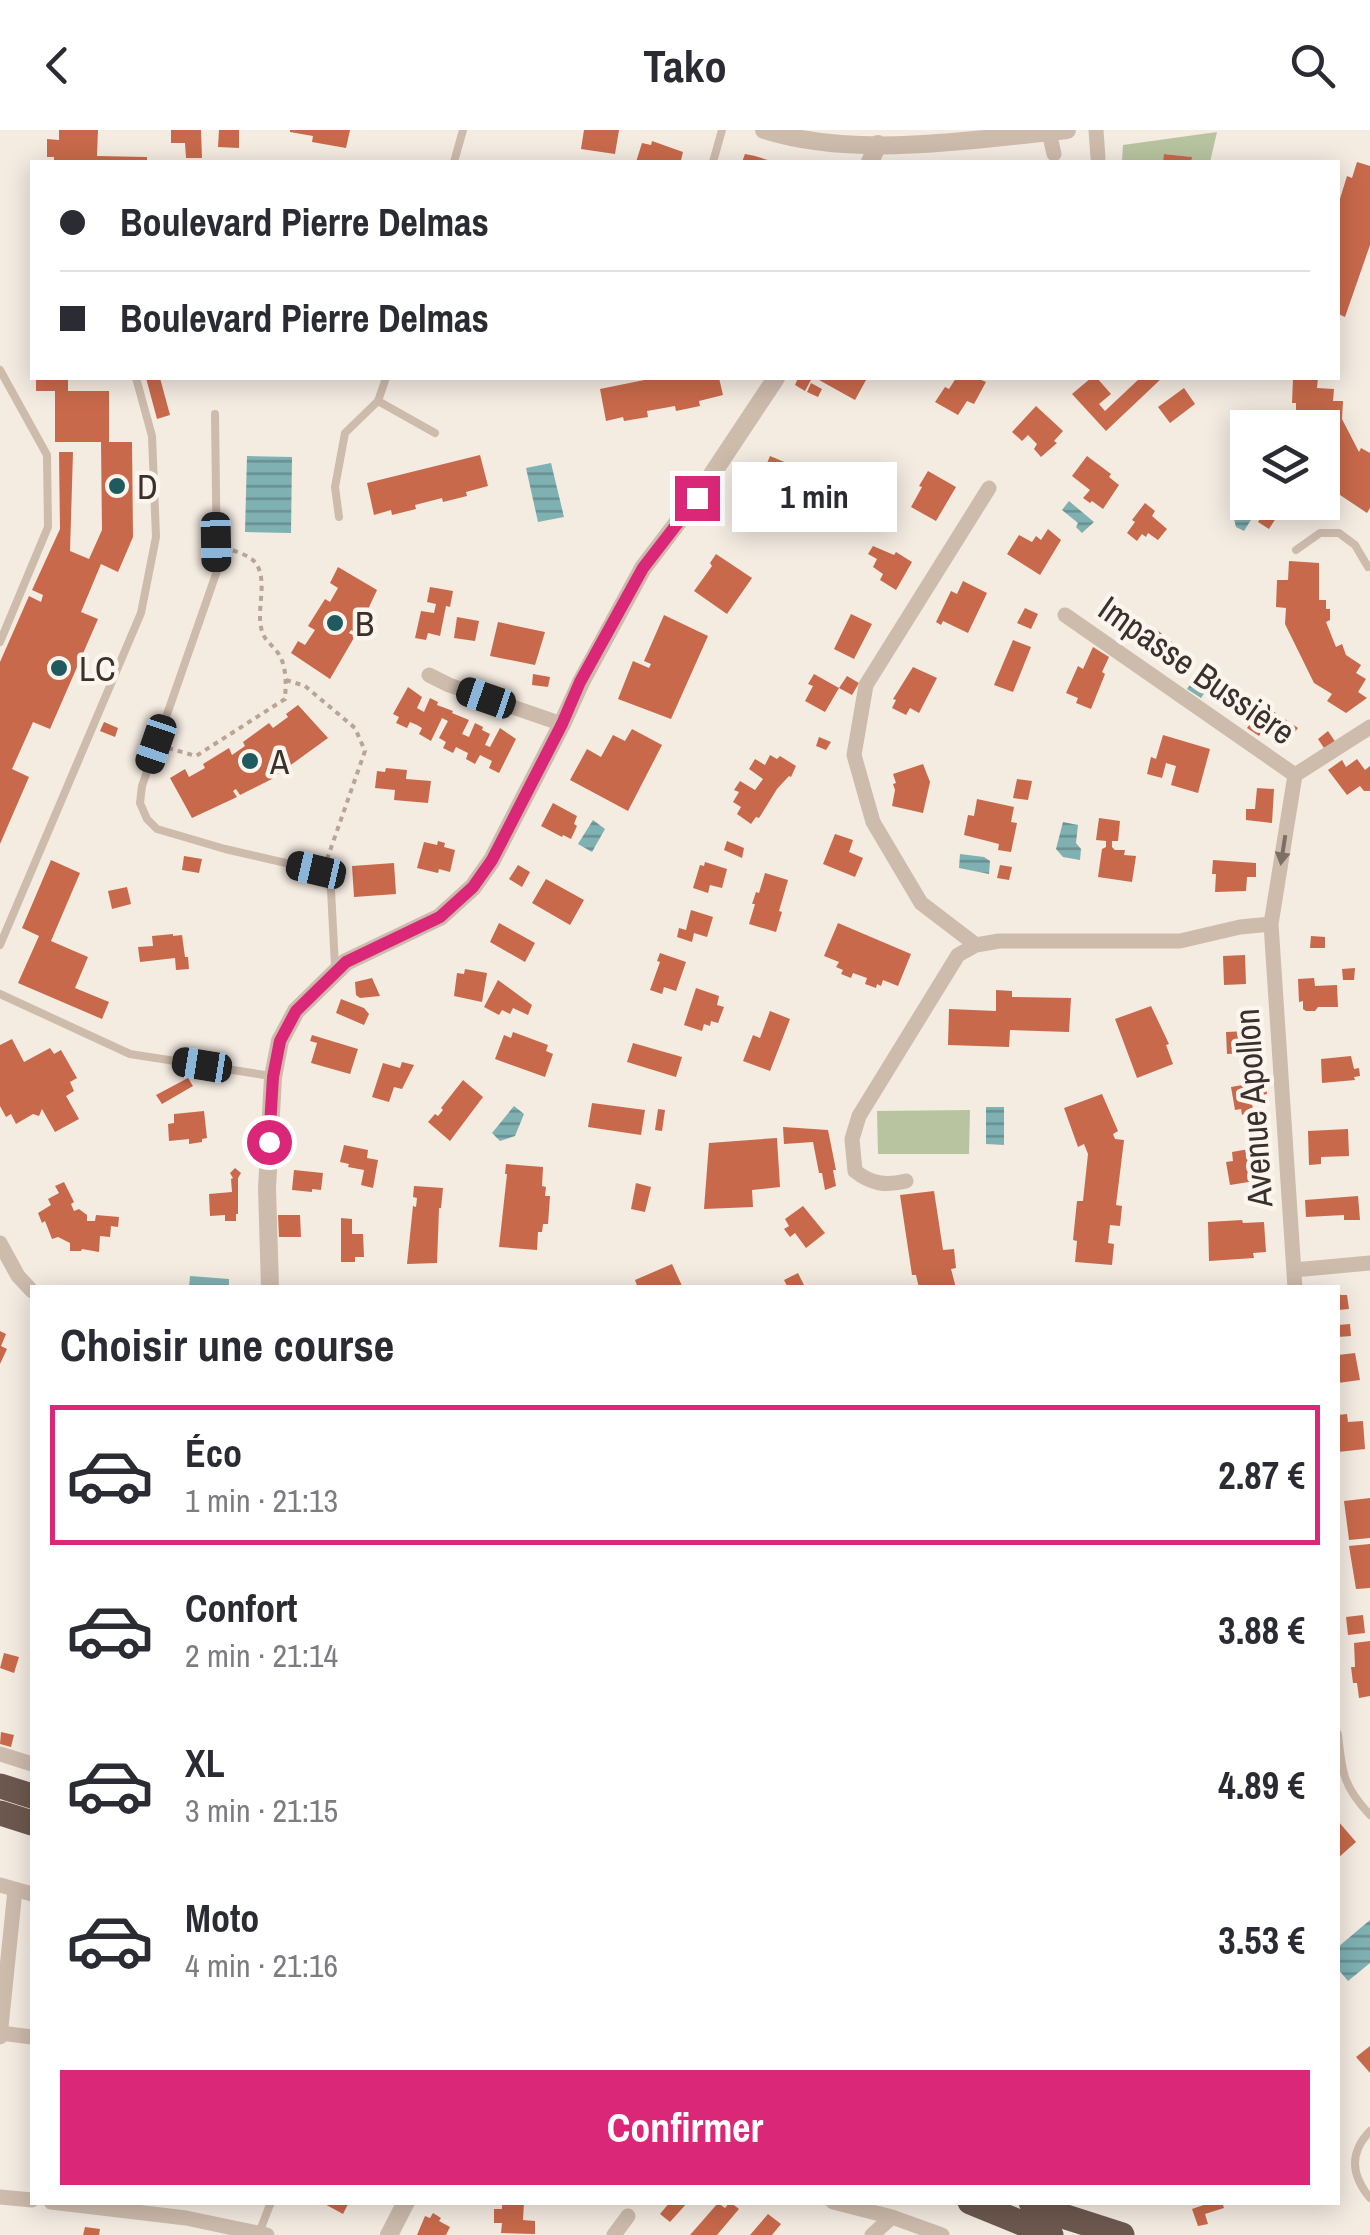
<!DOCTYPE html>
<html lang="fr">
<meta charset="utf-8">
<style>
body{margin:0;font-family:"Archivo Narrow",sans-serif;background:#f2f2f3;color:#2b2b33;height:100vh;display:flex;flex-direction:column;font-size:38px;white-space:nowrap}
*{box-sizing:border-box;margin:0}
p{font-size:32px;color:#7c7c81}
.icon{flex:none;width:55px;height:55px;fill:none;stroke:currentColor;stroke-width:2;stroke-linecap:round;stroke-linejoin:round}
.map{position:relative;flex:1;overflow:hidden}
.panel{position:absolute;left:30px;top:1155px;width:1310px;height:920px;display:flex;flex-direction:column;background:#fff;border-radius:0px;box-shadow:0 5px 25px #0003}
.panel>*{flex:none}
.hud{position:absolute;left:30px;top:30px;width:1310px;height:220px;border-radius:0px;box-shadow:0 5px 25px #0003;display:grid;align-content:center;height:220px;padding:0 30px;background:#fff}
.tools{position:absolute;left:1230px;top:280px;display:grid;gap:20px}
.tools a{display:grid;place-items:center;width:110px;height:110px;border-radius:0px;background:#fff;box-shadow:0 5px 25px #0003;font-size:50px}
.end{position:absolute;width:45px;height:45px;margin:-22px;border:12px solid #db2777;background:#fff;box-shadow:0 0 0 5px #fff}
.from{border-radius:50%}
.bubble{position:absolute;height:70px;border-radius:0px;background:#fff;box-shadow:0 5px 25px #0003;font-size:32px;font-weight:800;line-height:70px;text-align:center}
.car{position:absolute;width:30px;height:60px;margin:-30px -15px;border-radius:12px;box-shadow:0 0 8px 2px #0007;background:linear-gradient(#222 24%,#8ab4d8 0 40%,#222 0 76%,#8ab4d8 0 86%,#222 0)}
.hud b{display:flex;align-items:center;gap:35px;height:95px;font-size:38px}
.hud b+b{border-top:2px solid #e1e1e2}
.hud i{width:25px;height:25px;background:#2b2b33}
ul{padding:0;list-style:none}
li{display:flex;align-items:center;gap:30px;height:140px;margin:0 20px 15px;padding:0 10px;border:5px solid transparent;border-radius:0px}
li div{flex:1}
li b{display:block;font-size:38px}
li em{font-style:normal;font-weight:800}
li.on{border-color:#db2777}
li>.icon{width:90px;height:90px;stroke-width:1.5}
h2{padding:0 30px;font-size:45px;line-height:120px}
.button{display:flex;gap:20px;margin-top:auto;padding:20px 30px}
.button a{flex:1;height:115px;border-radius:0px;background:#db2777;color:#fff;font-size:40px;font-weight:800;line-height:115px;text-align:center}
header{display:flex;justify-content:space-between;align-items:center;height:130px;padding:0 30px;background:#fff;font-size:45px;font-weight:800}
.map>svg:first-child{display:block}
</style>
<header><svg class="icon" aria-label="back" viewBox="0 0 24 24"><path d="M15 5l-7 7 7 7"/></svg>Tako<svg class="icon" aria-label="search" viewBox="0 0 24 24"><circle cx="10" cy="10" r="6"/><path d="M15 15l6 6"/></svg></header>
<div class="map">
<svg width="1370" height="2105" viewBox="0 0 1370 2105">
<defs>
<pattern id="water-rules" width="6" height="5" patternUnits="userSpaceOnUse" patternTransform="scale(2.5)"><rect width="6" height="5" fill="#7fb0b2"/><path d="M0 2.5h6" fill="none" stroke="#699091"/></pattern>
</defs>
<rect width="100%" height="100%" fill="#f4ebe1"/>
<path fill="#b8c4a0" d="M1217,2L1210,32H1191V27L1165,24L1163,32L1122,31L1123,15Z
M970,980L969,1024H878L877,981Z"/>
<path fill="url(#water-rules)" d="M247,326L292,327L291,403L245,402Z
M551,333L564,387L538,392L526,338Z
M1246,367L1248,372L1261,374L1244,401L1236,397L1233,385Z
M1069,371L1094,392L1082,403L1076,397L1078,393L1062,380Z
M1204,536L1217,544L1201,568L1187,559Z
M593,690L605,699L592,722L578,714Z
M1063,692L1078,695L1076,713L1081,719L1080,730L1063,727L1056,719Z
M960,724L984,727L990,731L989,744L959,738Z
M514,976L524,984L515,1006L500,1011L492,1003Z
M986,977H1004V1015L986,1014Z
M190,1146L229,1149V1157H189Z
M1370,1790V1833L1348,1851L1338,1839V1817Z"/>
<path fill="#c8694b" d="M59,0H98L97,26L147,27V32H54V27H47V9L59,10Z
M171,0H201L202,28H186L185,13H171Z
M219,0H239V18L218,17Z
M290,0H350L346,18L312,12L313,6L290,2Z
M584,0H619L615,24L581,19Z
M652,11L683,22L681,30L678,32H636L642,13L651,15Z
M745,24L755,26L774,32H742Z
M1164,24L1192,27L1191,32H1163Z
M1357,32L1370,36V115L1345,187L1338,184V75L1347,46L1352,48Z
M36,248H68V261H109V312H132L133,407L118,442L101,434L81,482L98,489L50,599L33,592L12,639L29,647L0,714V532L29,466L41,472L43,465L32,460L60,399L59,322H73L70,421L89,429L102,400L101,312H55V261H36Z
M146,248H160L170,285L157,289Z
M654,248H719L723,265L699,271L700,276L676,281L675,276L647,281L648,287L624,291L623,287L606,291L600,259Z
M798,248H812L805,261L795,255Z
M820,248H861L866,250L855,270L819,250Z
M956,248L967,250L969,248H977L986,252L974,274L967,271L958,285L935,272L945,257L949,259Z
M1091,248H1097L1111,264L1099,274L1105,281L1140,248H1162L1106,301L1072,264Z
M1293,248H1318L1317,258L1334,259L1333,271H1343L1342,289L1359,322L1361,318L1370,323V378L1367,383L1325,355L1322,349V298H1296V273H1292Z
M811,253L822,259L818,267L807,262Z
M1184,258L1195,274L1170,293L1158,277Z
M1036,276L1063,301L1054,311L1057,313L1041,327L1034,319L1037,314L1028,305L1022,311L1012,302Z
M480,325L488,356L466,362L467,366L443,372L442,368L415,375L416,379L392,385L391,380L374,385L367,353Z
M770,326L794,336L783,360L766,354L769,345L763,343Z
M1087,326L1111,344L1109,347L1119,355L1103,379L1092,371L1090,373L1083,368L1090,360L1072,346Z
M928,341L956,357L936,391L911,377L922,357L919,356Z
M1145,373L1155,381L1152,386L1167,399L1158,410L1148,403L1146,407L1142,404L1137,411L1127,403L1135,392L1132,390Z
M1270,373L1281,380L1269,399L1258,392Z
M1048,399L1061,410L1040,445L1007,424L1019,405L1032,412L1036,406L1041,410Z
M873,416L894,425L896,422L912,432L896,460L880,450L883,444L873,437L877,429L868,424Z
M716,424L752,448L727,484L694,461L712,436L710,433Z
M1289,431L1319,433V470H1326V479H1330V490L1326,492L1336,517L1342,514L1346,525L1361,535L1356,543L1366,549L1358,562L1367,568L1346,583L1327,571L1332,564L1314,553L1285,494L1286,478L1276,477L1277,450H1288Z
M338,437L377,460L357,503L351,500L349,503L355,506L330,549L291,523L298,511L305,515L315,500L308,496L325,469L330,472L338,458L330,453Z
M963,451L987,463L968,503L943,491L941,495L936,492L951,461L957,464Z
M430,457L453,461L450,477L446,476L440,506L428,503L426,510L415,508L421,481L434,483L436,474L427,472Z
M1025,478L1038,484L1031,499L1017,493Z
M851,484L872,494L854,529L834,519Z
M664,485L708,506L671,589L618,569L633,531L649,538L651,534L644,531Z
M457,487L479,491L475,511L454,508Z
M498,492L545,502L535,535L490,526Z
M1152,496L1181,519L1173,531L1160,522L1153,523L1143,515Z
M1013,510L1031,517L1013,562L994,555Z
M1093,517L1109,527L1102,542L1105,544L1091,579L1076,573L1078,568L1066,563L1078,536L1083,539Z
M913,537L937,548L919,583L910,578L906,585L892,578L896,570L893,569Z
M533,544L550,547L548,557L532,555Z
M814,544L839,558L847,546L859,553L852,565L839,558L825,582L805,571L813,556L808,554Z
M408,557L422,567L417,578L424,582L430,568L438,572L437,575L453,581L452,583L469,590L462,604L469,607L475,593L483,597L482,600L490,604L485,615L490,617L500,598L516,609L499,643L489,638L492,631L480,625L475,634L466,629L468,623L456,617L453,623L443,618L446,612L439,608L448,591L442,588L431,611L419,604L422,598L417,595L410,592L407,598L396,593L399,587L393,584Z
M1255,569L1298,598L1291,607L1289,605L1283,614L1263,600L1259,606L1247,598L1250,594H1254L1252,588L1246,583Z
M298,575L328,608L288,637L284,632L279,635L283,640L272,649L240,665L236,659L233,661L237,667L192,688L170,648L185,639L189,647L205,638L203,634L229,618L232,625L245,616L243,612L269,593L273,598L288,587L286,584Z
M104,592L118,598L115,607L100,601Z
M632,599L662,615L628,681L570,650L587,619L601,627L613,605L625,611Z
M1328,601L1336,613L1326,621L1318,609Z
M1163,605L1210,619L1198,663L1171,655L1176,636L1166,633L1162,648L1147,644L1151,627L1156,629Z
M819,607L831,612L826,620L816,616Z
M770,625L777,629L780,626L796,636L791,647L789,646L777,659L759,688L756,687L751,694L737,684L741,677L733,672L739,662L734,660L740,651L755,660L763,649L749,639L755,629L765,635Z
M1357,629L1365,640L1370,636V661H1364L1360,656L1347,665L1328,640L1342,630L1346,637Z
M923,634L930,652L923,683L892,676L895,660L893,654L896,653L893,644Z
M386,638L407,640L406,649L431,651L428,673L394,670L395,660L375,658L377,641L385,642Z
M1017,649L1032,651L1028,670L1013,668Z
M1257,658L1274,659L1272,693L1246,690V679H1255Z
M977,669L1014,677L1011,692L1017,693L1011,722L998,720L999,714L964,705L968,685L974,686Z
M553,673L577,686L574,694L577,696L571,709L563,705L562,707L541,696Z
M1099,688L1120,691L1118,711H1112V717L1115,720H1125L1124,725L1136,726L1132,752L1098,747L1102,719L1106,717V711L1096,710Z
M835,704L853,710L849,722L863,728L855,747L823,734Z
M438,711L445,713L444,717L455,720L450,742L439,739L438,743L417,738L424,712L437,715Z
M727,711L744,718L742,728L724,720Z
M184,726L202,729L199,743L182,740Z
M51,730L80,743L51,811L88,827L75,858L109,872L102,889L18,853L39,806L22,798Z
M1213,730L1256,733V747H1247L1246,761L1215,762L1216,744H1212Z
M705,732L727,739L722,758L710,755L708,763L693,758L700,735L704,736Z
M394,733L396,764L354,767L352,736Z
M518,735L530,742L522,757L509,749Z
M1000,735L1012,737L1009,750L997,748Z
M765,743L788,750L779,781L782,782L776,802L749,794L755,774H752L756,762L759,763Z
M546,749L584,770L570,795L532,773Z
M127,757L131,774L112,779L108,761Z
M691,780L713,787L707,807L694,803L692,812L677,807L679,798L686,800Z
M499,793L535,813L525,832L490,812Z
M838,793L911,824L898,856L883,850L881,856L877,854L876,858L865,854L867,848L853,843L851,848L841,844L843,840L836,837L839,832L824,826Z
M173,804V806L182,805L185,827H188L189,839L176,840L175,828L140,832L138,817L153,816L152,806Z
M1311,806L1325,807V818H1310Z
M660,823L686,832L676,861L664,857L662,864L650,860L660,832L657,831Z
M1245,825L1246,854L1224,855L1223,826Z
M1355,838L1354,850H1343L1342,839Z
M465,839L487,843L482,872L454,866L457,843L464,844Z
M372,848L380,866L360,868L356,865L355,852Z
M1314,848L1315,856L1337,855L1338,877H1318L1315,881H1306L1303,879V871L1299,872L1298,849Z
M498,850L532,875L528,885L513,878L510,884L502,880L499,885L484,877Z
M696,858L719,866L717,875L724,877L718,893L711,891L710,896L704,894L702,901L684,895Z
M996,860L1012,861V867L1071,868L1069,902L1010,900L1009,917L948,915L949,879L996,881Z
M341,869L364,878L369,884L364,895L336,883Z
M1151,876L1169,914L1166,915L1173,934L1137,948L1115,889Z
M770,881L790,889L770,941L743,931L753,905L760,908Z
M1249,897H1255L1256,922L1227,924L1226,902L1249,901Z
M513,902L548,915L546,921L553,924L545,947L495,929L504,905L511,908Z
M312,905L358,919L350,944L311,933L317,913L310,911Z
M12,909L24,932L50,918L54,924L61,920L77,948L70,952L74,961L66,966L79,989L55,1002L42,979L39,986L33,984L16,994L11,984L6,987L0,976V915Z
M633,913L682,927L676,947L627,932Z
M1351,926L1354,939L1359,938L1360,946L1354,947L1355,950L1322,953L1321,929Z
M402,932L414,935L402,959L394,957L389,972L372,967L383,933L400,938Z
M188,948L193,956L162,974L156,965Z
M463,950L483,967L450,1011L428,992L435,984L438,986L443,980L441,978Z
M1265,951L1267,964L1262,965L1263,971L1252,973L1253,981L1242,985L1241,979L1235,980L1231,957Z
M1102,964L1118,1001L1113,1004L1115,1009L1124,1010L1116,1075L1122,1076L1120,1096L1110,1095L1108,1113L1114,1114L1112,1135L1075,1132L1077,1111L1073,1110L1077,1071H1083L1088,1024L1084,1014L1078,1017L1064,978Z
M592,973L645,980L641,1005L588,997Z
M658,979L665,980L662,1001L655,1000Z
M204,981L207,1008L202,1009V1012L189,1014V1009L169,1011L168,994L174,993V984Z
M783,997L828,1000L836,1040H833L836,1056L825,1060L822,1043H819L813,1012L784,1014Z
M1348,999L1349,1026L1321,1027V1034L1309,1035L1308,1001Z
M777,1008L780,1057L752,1060L753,1077L704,1079L709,1013Z
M344,1015L368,1020L367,1028L378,1030L373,1058L361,1055L364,1040L348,1037L349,1034L340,1032Z
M1266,1016L1270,1040L1260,1041L1261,1050L1230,1055L1226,1032L1233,1031L1232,1022Z
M506,1034L543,1037L542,1056L546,1057L545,1066H550L548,1094H543L542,1102H538L537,1120L499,1117L507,1044H505Z
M235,1038L241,1043L238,1048V1084H236V1091H225V1085L210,1086L209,1064L232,1062L231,1049L233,1048L230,1043Z
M294,1040L323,1043L321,1060L312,1059V1062L292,1060Z
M64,1052L74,1072L71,1074L74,1081L79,1079L87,1085V1091H95L96,1085L119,1087L118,1097L111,1096L110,1107L100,1106L99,1122L82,1119L81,1121H70V1113L58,1107L52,1109L45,1091L42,1093L38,1083L51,1075L48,1069L59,1063L55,1056Z
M636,1053L651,1057L645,1082L631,1079Z
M414,1056L443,1058L441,1078H439L437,1133L407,1134L413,1076L416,1077L417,1068L413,1067Z
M934,1061L943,1120L954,1119L956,1138L951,1139L956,1158H919L916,1145H912L900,1065Z
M1358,1066L1360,1090H1344V1085L1306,1087L1305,1070Z
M803,1076L825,1103L806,1118L795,1103L790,1107L784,1099L789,1096L785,1089Z
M278,1085H300L301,1107H279Z
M341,1088L352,1089V1104H363L364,1127H355V1132H341Z
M1242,1090L1243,1093L1264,1092L1266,1122L1253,1123L1254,1128L1209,1131L1208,1092Z
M672,1134L683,1158H638L635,1150Z
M798,1143L804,1155L788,1158L784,1150Z
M1338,1165H1347L1349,1179L1338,1180Z
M1350,1194L1351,1206L1338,1207V1195Z
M0,1201L6,1204L1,1216L7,1219L0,1234Z
M1355,1223L1360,1250L1338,1253V1225Z
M1347,1284L1348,1292L1363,1291L1365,1319L1338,1322V1285Z
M1370,1368V1408L1349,1410L1344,1371Z
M1370,1414V1458L1356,1459L1349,1416Z
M1363,1485L1365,1503L1348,1505L1346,1487Z
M1370,1511V1566L1359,1568L1357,1553H1353L1351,1537H1355L1354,1513Z
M4,1523L19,1527L14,1543L0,1538Z
M1,1602L14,1605L11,1617L0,1614Z
M1338,1691L1356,1712L1338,1728Z
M1370,1916V1943L1356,1927Z
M321,2072H349L343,2084Z
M502,2072H524L523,2090L535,2091V2104L501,2103L502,2093H494V2079H502Z
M670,2072H688L670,2092L660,2084Z
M730,2072L739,2079L717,2105H690L718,2073L725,2078Z
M1212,2072H1222L1224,2078L1205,2084L1208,2094L1198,2096L1192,2079Z
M433,2083L441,2088L439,2091L450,2097L446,2105H417L425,2086L430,2088Z
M768,2084L781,2094L772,2105H750Z
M85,2097L100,2099L99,2105H83Z"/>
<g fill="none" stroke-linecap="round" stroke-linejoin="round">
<path stroke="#b9a596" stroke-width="4" stroke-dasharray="5 5" stroke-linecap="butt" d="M286,550L305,556L355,598L365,621L325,735
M168,618L196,626L285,569C286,555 287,536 278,523C271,513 263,510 261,497C257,478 267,452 257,435C252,426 239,423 230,419"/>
<path stroke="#cdbbac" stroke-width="8" d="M454,32L463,0
M713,32L722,0
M0,240L47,325L48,397L0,512
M378,271L435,303
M215,284L217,441L142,656L140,673L147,689L157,699L225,719L316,740L327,749L331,760L335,836
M339,387L335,357L345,303L378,271L386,248
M1296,420L1320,403H1339L1355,415L1368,437
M0,815L141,483L156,407L152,306L136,248
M0,864L130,924L271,946
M1338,1604C1342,1643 1343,1656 1370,1685
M1370,2001C1349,2023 1351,2045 1370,2068
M259,2103L271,2072"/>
<path stroke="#cdbbac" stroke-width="15" d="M1096,0L1098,28
M1049,2L1054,24
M1065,485L1295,645
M429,545L449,555L562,594
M976,815L921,773L873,692L854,625L866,555L989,358
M906,1051C886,1056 871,1054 855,1041L852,1009L859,986L958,825L976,815L999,811H1180L1240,797L1271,794
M0,1113L18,1146L32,1161
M1294,1140L1370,1133
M1295,1158L1271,794L1295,645L1370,597
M0,1624L32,1634
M0,1755L32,1764
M0,1903L32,1907
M0,1907L15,1760
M0,2067L32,2070
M51,2072L186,2088L267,2105
M833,2072L892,2087
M614,2105L628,2086
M872,2105L892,2087L942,2105"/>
<path stroke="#cdbbac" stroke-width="18" d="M764,0C855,29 973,10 1067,0
M870,32L878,14
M270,1158L267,1058L273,947L280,911L296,881L346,832L440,787L473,757L492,730L562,594L581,552L643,438L697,367L776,248
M389,2105L406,2072"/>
<path stroke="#6c584f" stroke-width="25" d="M0,1656L32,1666
M0,1683L32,1693
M970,2072L1051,2105
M1031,2072L1066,2087L1122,2105"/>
</g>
<defs><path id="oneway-solid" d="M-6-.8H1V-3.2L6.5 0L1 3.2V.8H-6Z" transform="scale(2.5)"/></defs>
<use fill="#7d6f65" href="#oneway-solid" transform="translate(1283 720) rotate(99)"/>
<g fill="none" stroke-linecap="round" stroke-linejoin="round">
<path stroke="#db2777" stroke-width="12" d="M269,1012L273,947L280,911L296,881L346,832L440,787L473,757L492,730L562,594L580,552L643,438L697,368"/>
</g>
<g fill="#1f5a5e" stroke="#fbf5ee" stroke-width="4">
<circle cx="117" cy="356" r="10"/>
<circle cx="335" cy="493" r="10"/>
<circle cx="59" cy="538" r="10"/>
<circle cx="250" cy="631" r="10"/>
</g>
<g text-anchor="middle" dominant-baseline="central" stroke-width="9" stroke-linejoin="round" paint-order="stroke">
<g font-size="35" fill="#3b302b" stroke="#fbf5ee" text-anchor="start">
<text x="137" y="356">D</text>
<text x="355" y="493">B</text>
<text x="79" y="538">LC</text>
<text x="270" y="631">A</text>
</g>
<g font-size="35" fill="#3b302b" stroke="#fbf5ee">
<text transform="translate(1197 540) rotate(35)">Impasse Bussière</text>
<text transform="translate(1253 978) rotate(-94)">Avenue Apollon</text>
</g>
</g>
</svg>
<div class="tools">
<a><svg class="icon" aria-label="layers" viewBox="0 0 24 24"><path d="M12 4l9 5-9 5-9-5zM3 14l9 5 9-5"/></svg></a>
</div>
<i class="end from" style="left:269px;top:1012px"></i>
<i class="end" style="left:697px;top:368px"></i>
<div class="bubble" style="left:732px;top:332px;width:165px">1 min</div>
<i class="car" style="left:216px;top:412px;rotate:179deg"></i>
<i class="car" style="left:486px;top:568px;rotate:289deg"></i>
<i class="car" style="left:156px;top:614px;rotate:199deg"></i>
<i class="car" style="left:316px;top:740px;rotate:283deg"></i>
<i class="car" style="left:202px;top:935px;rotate:279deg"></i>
<div class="hud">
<b><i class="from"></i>Boulevard Pierre Delmas</b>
<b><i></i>Boulevard Pierre Delmas</b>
</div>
<section class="panel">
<h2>Choisir une course</h2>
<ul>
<li class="on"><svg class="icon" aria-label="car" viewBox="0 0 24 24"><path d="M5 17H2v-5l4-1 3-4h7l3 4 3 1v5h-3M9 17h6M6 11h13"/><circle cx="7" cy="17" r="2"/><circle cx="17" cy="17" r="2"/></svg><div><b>Éco</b><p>1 min · 21:13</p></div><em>2.87 €</em></li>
<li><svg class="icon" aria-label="car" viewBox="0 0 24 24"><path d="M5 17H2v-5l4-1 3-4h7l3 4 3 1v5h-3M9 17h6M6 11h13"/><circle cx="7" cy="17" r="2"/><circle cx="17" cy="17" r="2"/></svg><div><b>Confort</b><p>2 min · 21:14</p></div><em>3.88 €</em></li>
<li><svg class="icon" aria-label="car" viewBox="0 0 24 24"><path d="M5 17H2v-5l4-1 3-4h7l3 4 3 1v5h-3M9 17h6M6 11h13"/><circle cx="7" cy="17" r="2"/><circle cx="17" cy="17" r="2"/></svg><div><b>XL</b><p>3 min · 21:15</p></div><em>4.89 €</em></li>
<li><svg class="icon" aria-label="car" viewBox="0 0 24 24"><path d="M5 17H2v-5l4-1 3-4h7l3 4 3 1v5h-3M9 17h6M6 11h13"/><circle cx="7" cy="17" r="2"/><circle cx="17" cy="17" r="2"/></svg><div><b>Moto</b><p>4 min · 21:16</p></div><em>3.53 €</em></li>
</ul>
<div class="button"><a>Confirmer</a></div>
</section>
</div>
